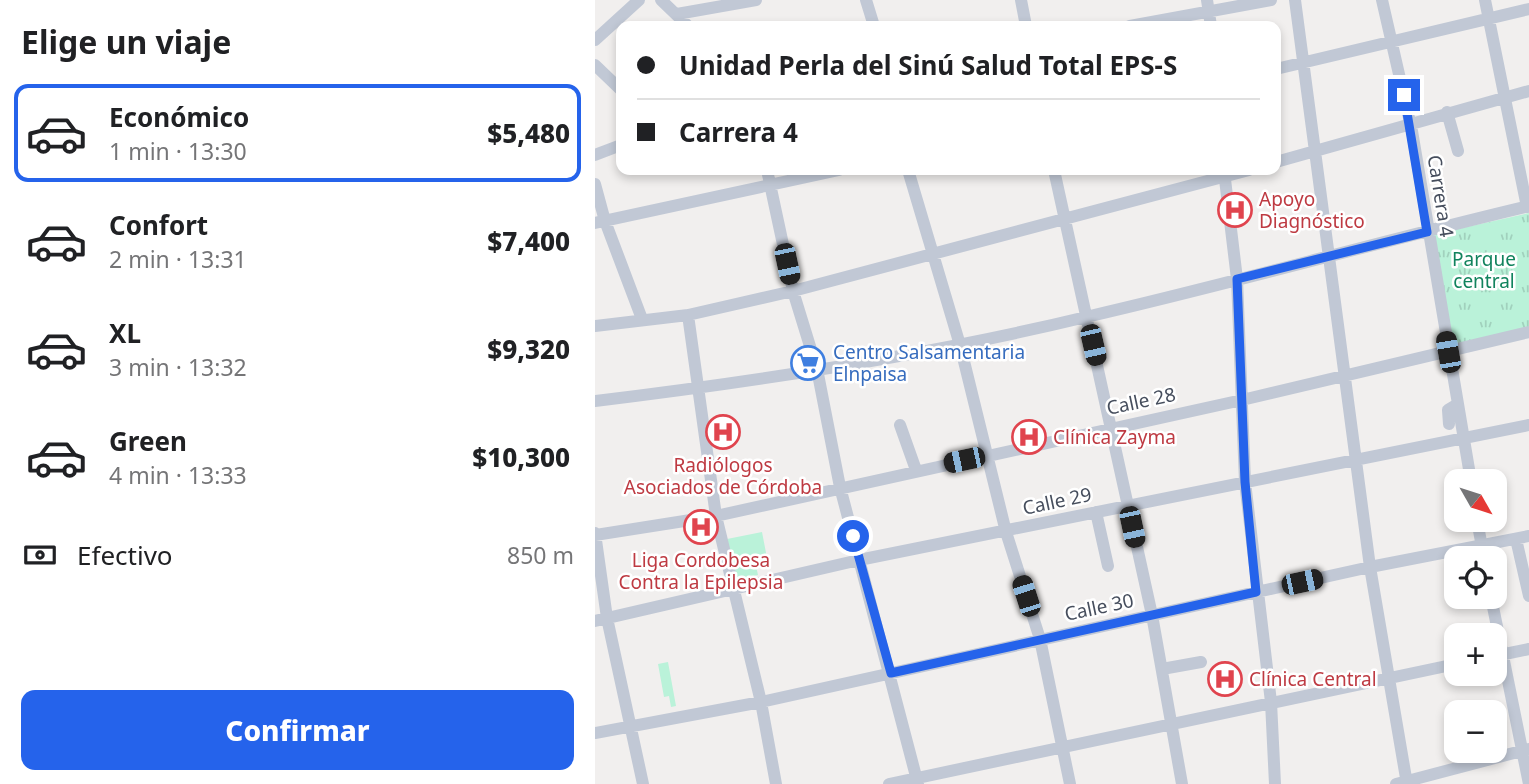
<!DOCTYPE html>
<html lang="es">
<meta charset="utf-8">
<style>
body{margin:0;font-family:"Noto Sans",sans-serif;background:#f2f2f2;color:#202124;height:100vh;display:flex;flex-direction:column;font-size:26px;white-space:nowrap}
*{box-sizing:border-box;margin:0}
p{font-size:23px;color:#757577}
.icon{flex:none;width:38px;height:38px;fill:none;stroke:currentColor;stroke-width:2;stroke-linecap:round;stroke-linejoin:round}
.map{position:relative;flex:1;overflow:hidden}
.side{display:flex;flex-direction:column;background:#fff;width:595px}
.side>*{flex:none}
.banner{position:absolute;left:21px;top:21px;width:665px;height:154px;border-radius:14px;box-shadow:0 4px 10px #0003;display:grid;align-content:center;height:154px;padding:0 21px;background:#fff}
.needle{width:46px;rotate:129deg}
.buttons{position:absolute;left:849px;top:469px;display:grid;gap:14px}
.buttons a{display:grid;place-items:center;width:63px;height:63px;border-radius:14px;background:#fff;box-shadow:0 4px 10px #0003;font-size:35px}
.end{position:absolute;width:32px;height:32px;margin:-16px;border:9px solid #2563eb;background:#fff;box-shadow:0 0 0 4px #fff}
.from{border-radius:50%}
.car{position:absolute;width:21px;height:42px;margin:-21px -10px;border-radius:9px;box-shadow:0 0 5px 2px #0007;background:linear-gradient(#222 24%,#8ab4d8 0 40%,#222 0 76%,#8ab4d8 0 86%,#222 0)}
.banner b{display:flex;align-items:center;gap:24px;height:66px;font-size:26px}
.banner b+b{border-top:2px solid #e0e0e0}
.banner i{width:18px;height:18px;background:#202124}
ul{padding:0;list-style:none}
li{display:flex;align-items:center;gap:21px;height:98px;margin:0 14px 10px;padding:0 7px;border:4px solid transparent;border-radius:14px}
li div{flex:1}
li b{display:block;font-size:26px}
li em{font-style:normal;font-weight:800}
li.current{border-color:#2563eb}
li>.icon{width:63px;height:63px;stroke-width:1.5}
h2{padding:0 21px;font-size:32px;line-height:84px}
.pay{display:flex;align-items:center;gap:18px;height:77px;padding:0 21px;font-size:26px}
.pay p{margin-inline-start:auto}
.primary-button{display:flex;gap:14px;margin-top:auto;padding:14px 21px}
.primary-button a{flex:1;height:80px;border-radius:14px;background:#2563eb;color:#fff;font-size:28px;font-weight:800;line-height:80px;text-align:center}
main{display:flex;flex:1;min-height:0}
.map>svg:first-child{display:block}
</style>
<main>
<section class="side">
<h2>Elige un viaje</h2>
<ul>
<li class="current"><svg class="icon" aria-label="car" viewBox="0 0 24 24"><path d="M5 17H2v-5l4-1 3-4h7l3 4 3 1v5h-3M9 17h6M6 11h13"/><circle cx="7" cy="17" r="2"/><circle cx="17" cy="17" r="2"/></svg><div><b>Económico</b><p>1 min · 13:30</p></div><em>$5,480</em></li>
<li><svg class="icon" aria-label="car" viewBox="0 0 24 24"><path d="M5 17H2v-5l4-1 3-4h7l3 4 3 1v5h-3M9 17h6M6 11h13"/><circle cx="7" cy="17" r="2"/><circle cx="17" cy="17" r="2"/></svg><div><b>Confort</b><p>2 min · 13:31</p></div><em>$7,400</em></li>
<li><svg class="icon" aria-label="car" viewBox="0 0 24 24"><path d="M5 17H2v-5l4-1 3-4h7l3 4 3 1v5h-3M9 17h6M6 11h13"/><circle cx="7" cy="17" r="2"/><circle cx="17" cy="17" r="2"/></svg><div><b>XL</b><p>3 min · 13:32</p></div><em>$9,320</em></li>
<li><svg class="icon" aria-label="car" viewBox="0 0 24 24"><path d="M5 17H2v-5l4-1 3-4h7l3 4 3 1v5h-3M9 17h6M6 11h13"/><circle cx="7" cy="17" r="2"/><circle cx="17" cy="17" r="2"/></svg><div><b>Green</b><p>4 min · 13:33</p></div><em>$10,300</em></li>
</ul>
<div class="pay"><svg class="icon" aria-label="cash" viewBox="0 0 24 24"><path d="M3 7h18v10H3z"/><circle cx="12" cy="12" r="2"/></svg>Efectivo<p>850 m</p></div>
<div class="primary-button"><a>Confirmar</a></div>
</section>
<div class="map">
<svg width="934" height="784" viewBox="0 0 934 784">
<defs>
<pattern id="park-tufts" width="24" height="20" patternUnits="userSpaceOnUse" patternTransform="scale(1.75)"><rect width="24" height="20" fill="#baf2d9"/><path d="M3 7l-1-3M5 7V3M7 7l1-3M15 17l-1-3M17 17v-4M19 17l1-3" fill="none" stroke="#a1d1bd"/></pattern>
</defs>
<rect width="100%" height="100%" fill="#f1efee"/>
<path fill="#baf2d9" d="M167,532L172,558L160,561L163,575L141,580L132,539Z
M73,662L81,706L76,707L74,696L69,697L63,664Z"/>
<path fill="url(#park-tufts)" d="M934,213V330L856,348L836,235Z"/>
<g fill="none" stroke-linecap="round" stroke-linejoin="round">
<path stroke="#c1c8d5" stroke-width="12" d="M66,0L93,26
M271,0L279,26
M426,0L431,26
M612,0L616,26
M700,0L775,567L812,784
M787,0L817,131L876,481
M890,0L932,207
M82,14L161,0
M535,26L676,0
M0,40L44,0
M0,65L26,90
M681,69L934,9
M852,112L863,151
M0,155L26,145
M681,162L934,91
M172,170L198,291L222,369L245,487L323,784
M313,170L365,345L411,532L445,639L475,784
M459,170L557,615L587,784
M629,171L642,279L650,482L676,702L680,784
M0,184L10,221L47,319
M0,223L244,170
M93,315L121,516L166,702L181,784
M0,326L93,315L198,291L654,170
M0,401C165,381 330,356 491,317C639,283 786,241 934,206
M854,424L853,410L863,404
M305,425L321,470
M501,512L513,566
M882,520L889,558
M0,533L12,618L48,784
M0,535L121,516L647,400L934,332
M921,539L934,596
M896,597L934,784
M0,621L264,560L934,425
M900,656L934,649
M567,669L606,662
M0,733L166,702L775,567L934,536
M294,784L861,664
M801,784L934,749"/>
</g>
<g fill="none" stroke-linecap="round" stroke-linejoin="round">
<path stroke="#2563eb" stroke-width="9" d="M258,536L296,673L661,592L650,482L642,279L832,232L809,95"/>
</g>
<defs>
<g id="hospital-ring" transform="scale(1.75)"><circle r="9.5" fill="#fff" stroke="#e0444e" stroke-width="1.5"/><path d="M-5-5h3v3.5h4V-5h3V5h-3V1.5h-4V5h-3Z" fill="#e0444e"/></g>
<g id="supermarket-ring" transform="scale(1.75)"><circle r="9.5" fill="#fff" stroke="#3f7fe0" stroke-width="1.5"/><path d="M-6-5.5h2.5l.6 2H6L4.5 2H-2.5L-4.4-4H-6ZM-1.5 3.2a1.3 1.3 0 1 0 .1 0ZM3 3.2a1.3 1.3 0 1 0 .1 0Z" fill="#3f7fe0"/></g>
</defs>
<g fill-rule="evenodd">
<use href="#hospital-ring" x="640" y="210"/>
<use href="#supermarket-ring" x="213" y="363"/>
<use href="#hospital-ring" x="128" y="432"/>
<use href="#hospital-ring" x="434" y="437"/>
<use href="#hospital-ring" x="106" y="527"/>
<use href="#hospital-ring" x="630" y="679"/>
</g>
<g text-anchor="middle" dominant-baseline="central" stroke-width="5" stroke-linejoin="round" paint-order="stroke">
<g font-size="19" fill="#464e5d" stroke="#fff">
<text transform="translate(846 196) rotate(81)">Carrera 4</text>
<text transform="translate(546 401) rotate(-12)">Calle 28</text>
<text transform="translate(462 501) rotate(-12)">Calle 29</text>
<text transform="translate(504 607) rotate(-12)">Calle 30</text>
</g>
<g font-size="19" fill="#be3a42" stroke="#fff" text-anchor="start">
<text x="664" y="199">Apoyo<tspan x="664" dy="22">Diagnóstico</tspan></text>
<text x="458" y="437">Clínica Zayma</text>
<text x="128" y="465" text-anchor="middle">Radiólogos<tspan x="128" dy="22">Asociados de Córdoba</tspan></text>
<text x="106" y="560" text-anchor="middle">Liga Cordobesa<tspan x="106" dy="22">Contra la Epilepsia</tspan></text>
<text x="654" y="679">Clínica Central</text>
</g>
<g font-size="19" fill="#11835d" stroke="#fff">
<text x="889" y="259">Parque<tspan x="889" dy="22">central</tspan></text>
</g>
<g font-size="19" fill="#366cbe" stroke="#fff" text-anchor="start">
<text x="238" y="352">Centro Salsamentaria<tspan x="238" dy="22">Elnpaisa</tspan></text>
</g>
</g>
</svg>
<div class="buttons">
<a><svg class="needle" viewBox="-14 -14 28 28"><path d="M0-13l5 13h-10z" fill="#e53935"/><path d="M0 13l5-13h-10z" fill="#757577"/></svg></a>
<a><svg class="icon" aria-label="locate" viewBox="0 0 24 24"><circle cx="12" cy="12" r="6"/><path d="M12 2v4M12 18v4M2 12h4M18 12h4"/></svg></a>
<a>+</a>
<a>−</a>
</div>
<i class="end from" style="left:258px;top:536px"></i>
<i class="end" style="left:809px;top:95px"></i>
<i class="car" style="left:192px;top:264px;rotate:168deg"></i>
<i class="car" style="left:498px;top:345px;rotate:167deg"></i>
<i class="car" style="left:853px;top:352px;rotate:350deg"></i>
<i class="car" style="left:369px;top:460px;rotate:258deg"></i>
<i class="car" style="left:537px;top:527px;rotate:168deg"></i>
<i class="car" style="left:707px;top:582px;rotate:78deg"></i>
<i class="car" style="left:431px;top:596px;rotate:342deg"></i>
<div class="banner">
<b><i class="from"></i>Unidad Perla del Sinú Salud Total EPS-S</b>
<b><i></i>Carrera 4</b>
</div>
</div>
</main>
